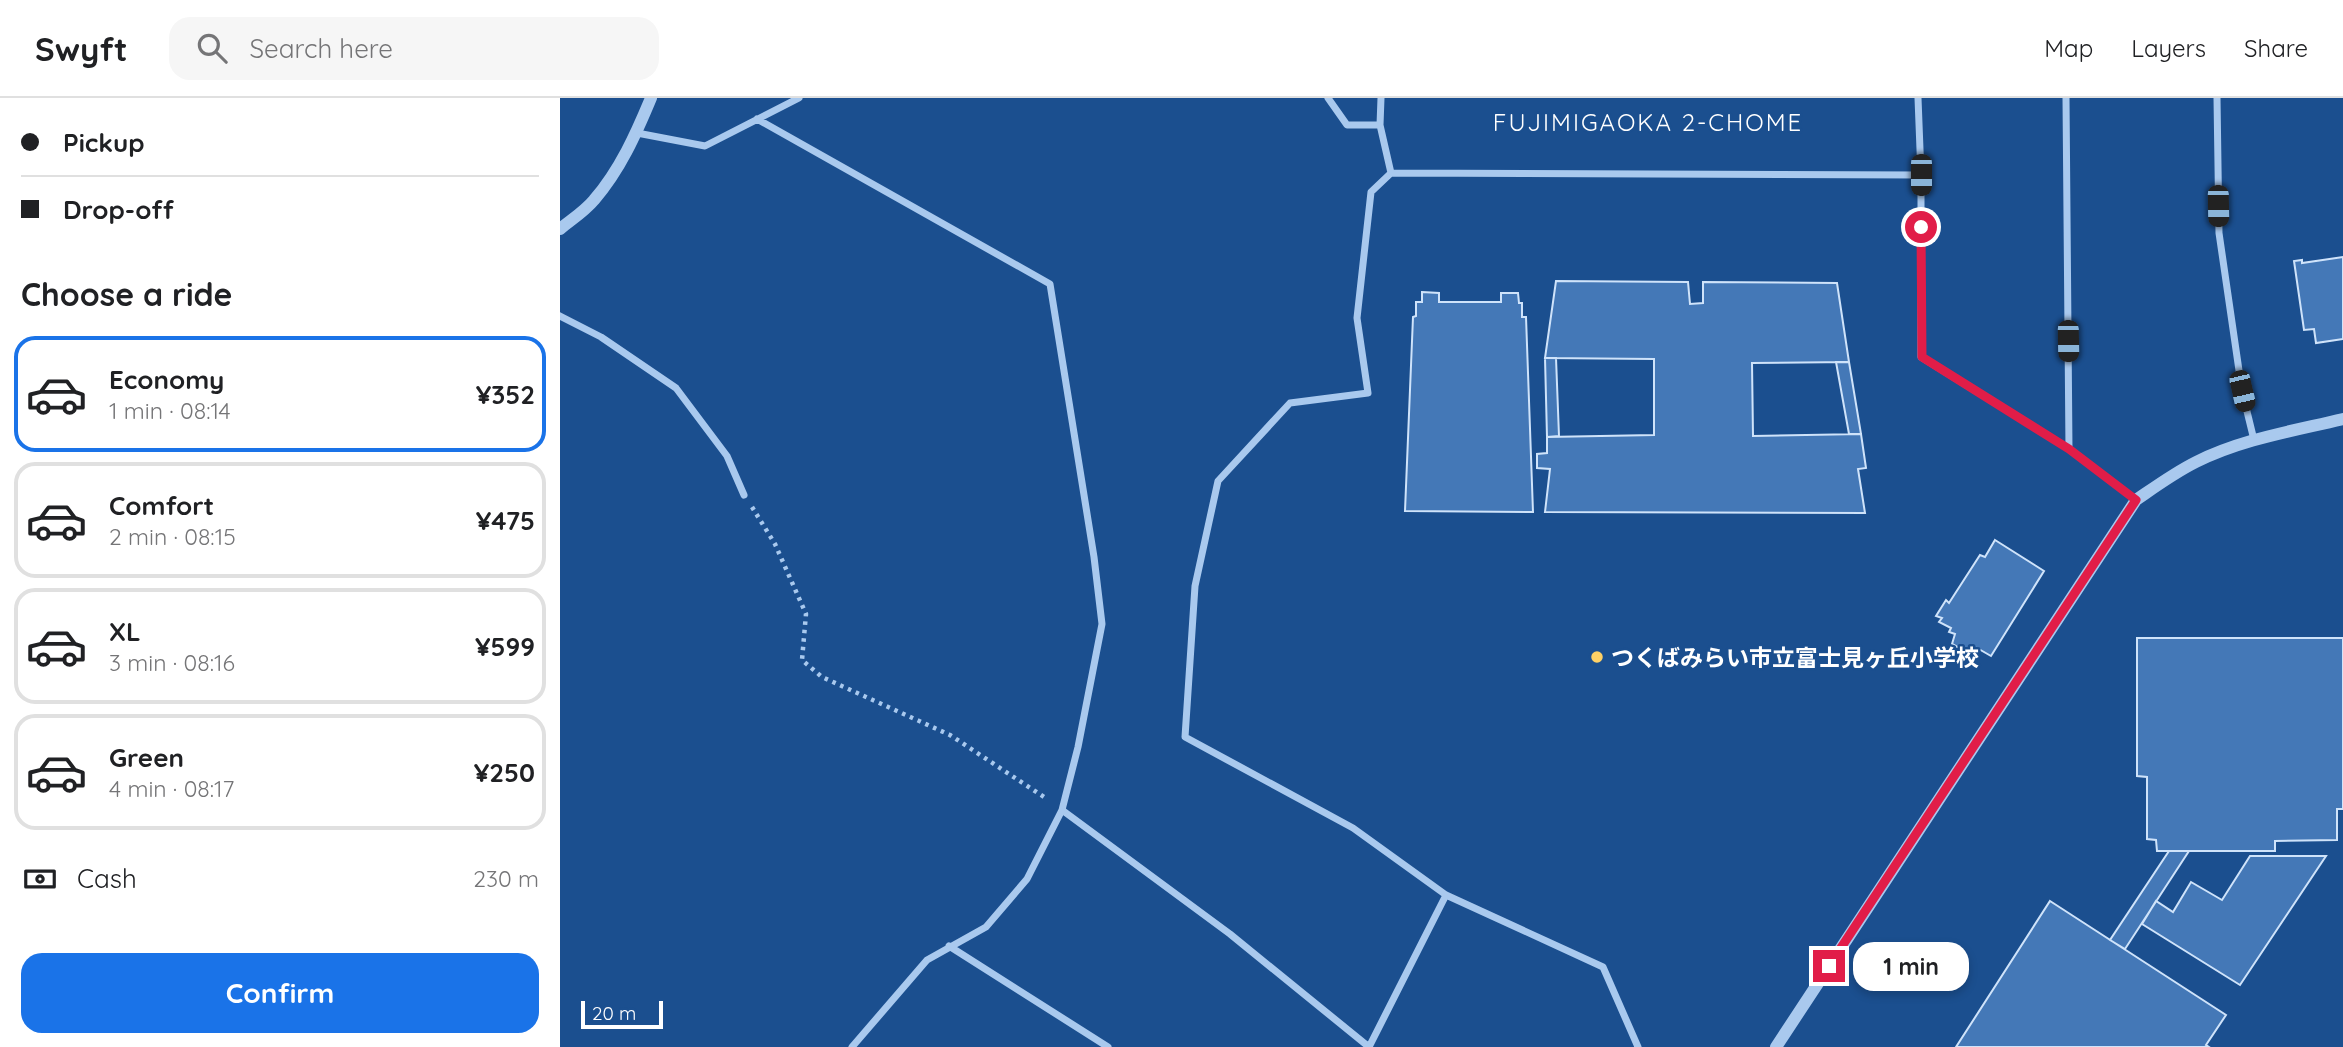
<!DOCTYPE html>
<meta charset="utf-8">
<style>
body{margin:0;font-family:Quicksand,"Noto Sans JP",sans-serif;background:#f6f6f6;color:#202124;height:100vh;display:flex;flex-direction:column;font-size:26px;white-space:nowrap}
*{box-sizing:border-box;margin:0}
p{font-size:23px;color:#757577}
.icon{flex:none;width:38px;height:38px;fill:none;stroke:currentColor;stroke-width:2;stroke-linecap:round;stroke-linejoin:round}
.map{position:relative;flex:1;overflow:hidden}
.drawer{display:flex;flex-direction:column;background:#fff;width:560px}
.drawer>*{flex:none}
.top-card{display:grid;align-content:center;height:154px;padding:0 21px;background:#fff}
.scale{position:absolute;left:21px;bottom:18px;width:82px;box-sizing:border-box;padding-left:7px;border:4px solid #fff;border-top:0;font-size:19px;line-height:24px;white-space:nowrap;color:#fff;-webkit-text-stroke:5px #1b4f8f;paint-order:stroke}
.end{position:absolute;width:32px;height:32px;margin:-16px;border:9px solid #e11d48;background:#fff;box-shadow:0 0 0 4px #fff}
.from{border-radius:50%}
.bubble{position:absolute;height:49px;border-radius:21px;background:#fff;box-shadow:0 4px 10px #0003;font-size:23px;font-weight:700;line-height:49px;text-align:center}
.car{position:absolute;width:21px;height:42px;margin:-21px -10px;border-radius:9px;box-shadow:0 0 5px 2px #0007;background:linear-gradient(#222 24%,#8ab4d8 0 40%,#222 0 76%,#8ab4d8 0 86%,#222 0)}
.top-card b{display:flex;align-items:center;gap:24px;height:66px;font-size:26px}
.top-card b+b{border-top:2px solid #e0e0e0}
.top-card i{width:18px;height:18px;background:#202124}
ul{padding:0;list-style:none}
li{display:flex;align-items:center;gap:21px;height:116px;margin:0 14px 10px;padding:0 7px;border:4px solid #e0e0e0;border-radius:21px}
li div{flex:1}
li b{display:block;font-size:26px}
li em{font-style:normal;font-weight:700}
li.current{border-color:#1a73e8}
li>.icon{width:63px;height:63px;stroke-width:1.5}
h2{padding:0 21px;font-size:32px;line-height:84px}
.pay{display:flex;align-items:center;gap:18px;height:77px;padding:0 21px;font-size:26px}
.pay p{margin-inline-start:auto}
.primary-button{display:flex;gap:14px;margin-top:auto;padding:14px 21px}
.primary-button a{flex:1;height:80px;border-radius:21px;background:#1a73e8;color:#fff;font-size:28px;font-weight:700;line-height:80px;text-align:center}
header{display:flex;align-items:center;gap:42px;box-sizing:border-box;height:98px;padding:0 35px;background:#fff;border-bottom:2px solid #e0e0e0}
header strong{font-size:33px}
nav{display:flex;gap:38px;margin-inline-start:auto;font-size:24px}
.search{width:490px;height:63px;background:#f6f6f6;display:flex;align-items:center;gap:18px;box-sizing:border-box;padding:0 24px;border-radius:21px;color:#757577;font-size:26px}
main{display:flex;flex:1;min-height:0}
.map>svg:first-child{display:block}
</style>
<header>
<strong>Swyft</strong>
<div class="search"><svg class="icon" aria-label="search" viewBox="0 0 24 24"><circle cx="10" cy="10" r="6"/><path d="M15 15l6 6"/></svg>Search here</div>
<nav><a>Map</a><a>Layers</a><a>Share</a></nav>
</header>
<main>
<section class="drawer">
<div class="top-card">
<b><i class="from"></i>Pickup</b>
<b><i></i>Drop-off</b>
</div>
<h2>Choose a ride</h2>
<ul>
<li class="current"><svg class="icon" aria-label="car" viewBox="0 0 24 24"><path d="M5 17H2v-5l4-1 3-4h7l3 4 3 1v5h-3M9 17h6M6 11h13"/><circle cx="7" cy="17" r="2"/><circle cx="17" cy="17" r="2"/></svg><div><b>Economy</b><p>1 min · 08:14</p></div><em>¥352</em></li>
<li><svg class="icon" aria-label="car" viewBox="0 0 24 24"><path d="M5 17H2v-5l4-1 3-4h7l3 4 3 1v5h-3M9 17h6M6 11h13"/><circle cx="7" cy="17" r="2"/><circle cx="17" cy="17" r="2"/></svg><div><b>Comfort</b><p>2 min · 08:15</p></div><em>¥475</em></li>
<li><svg class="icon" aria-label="car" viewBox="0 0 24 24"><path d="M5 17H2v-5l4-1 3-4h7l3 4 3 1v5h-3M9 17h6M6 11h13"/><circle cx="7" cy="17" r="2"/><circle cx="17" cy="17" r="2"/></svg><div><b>XL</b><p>3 min · 08:16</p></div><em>¥599</em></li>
<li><svg class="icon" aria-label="car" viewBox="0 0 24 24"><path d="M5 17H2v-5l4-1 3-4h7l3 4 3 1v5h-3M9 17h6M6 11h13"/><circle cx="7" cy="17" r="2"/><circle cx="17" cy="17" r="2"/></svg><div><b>Green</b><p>4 min · 08:17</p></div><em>¥250</em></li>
</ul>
<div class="pay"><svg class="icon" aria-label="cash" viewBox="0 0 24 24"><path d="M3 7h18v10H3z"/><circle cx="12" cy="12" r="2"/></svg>Cash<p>230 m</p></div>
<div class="primary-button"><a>Confirm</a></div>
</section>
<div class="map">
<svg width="1783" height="949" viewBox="0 0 1783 949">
<rect width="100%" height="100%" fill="#1b4f8f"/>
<path fill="#4478b7" stroke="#cfe3fa" stroke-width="2" d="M1783,159V241L1756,245L1754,231L1744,232L1734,163L1742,162V165Z
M996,183L1128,184L1130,206L1143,205V184L1277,185L1289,264L1192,265L1193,338L1301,336L1306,370L1298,371L1305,415L985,414L990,371L977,370V356L987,355V339L1094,337V261L985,260Z
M862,194L879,195V204H941V195H958L959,205H962V219H966L973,414L845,413L853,219L856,218V204H862Z
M985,260H996L999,338L987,339Z
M1276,264H1289L1301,336H1289Z
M1435,442L1484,473L1431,558L1417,550L1412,557L1392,546L1395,536L1389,534L1391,530L1379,524L1382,520L1376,518L1386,502L1389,505L1420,457L1425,459Z
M1577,540H1783V711H1777V742L1715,743V753H1597L1596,742L1587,741V679L1577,678Z
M1609,753H1629L1565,851L1550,842Z
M1690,758H1766L1680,887L1582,826L1596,803L1613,814L1631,784L1662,802Z
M1490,803L1666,917L1646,947L1649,949H1396Z"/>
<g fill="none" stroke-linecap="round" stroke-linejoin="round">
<path stroke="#a9c9ee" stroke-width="4.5" stroke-dasharray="3.5 5" stroke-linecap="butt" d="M192,409L215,446L246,516L242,562L262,579L390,637L487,701"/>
<path stroke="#a9c9ee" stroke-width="7" d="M768,0L787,27H820
M821,0L820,27L831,75L1361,77
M1358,0L1361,77V259L1509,351L1576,402
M1506,0L1509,351
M1657,0L1659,135L1682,293L1694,342
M197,21L490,186L534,459L542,526L518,649L502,712L467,781L426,829L367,862L292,949
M77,35L145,48L239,0
M831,75L811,94L797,220L808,295L730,305L658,383L635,488L625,639L793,730L886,797L1043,869L1078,949
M0,218L41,239L116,290L167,358L184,397
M502,712L670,836L809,949
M389,848L548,949
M809,949L886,797"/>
<path stroke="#a9c9ee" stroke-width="12" d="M0,131C11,122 25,113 34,102C60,72 76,36 91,0
M1216,949L1576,402C1595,389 1614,375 1636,364C1682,341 1733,333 1783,321"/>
</g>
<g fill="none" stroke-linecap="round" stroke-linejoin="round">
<path stroke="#e11d48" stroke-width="9" d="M1269,868L1576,402L1509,351L1362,259L1361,129"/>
</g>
<circle fill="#ffd166" stroke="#1b4f8f" stroke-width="2.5" cx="1037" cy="559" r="7"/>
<g text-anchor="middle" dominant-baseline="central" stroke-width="5" stroke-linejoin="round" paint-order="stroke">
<g font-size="23" font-weight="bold" fill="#fff" stroke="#1b4f8f" text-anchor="start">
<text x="1051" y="559">つくばみらい市立富士見ヶ丘小学校</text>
</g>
<g font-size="24" letter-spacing="2" fill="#fff" stroke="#1b4f8f">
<text x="1088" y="24">FUJIMIGAOKA 2-CHOME</text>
</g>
</g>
</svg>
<div class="scale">20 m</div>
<i class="end from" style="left:1361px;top:129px"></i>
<i class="end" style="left:1269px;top:868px"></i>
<div class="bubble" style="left:1293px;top:844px;width:116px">1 min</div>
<i class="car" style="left:1361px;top:77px;rotate:180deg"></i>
<i class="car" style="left:1658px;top:108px;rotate:179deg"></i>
<i class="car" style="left:1508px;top:243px;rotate:179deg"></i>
<i class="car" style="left:1682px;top:293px;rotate:167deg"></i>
</div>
</main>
